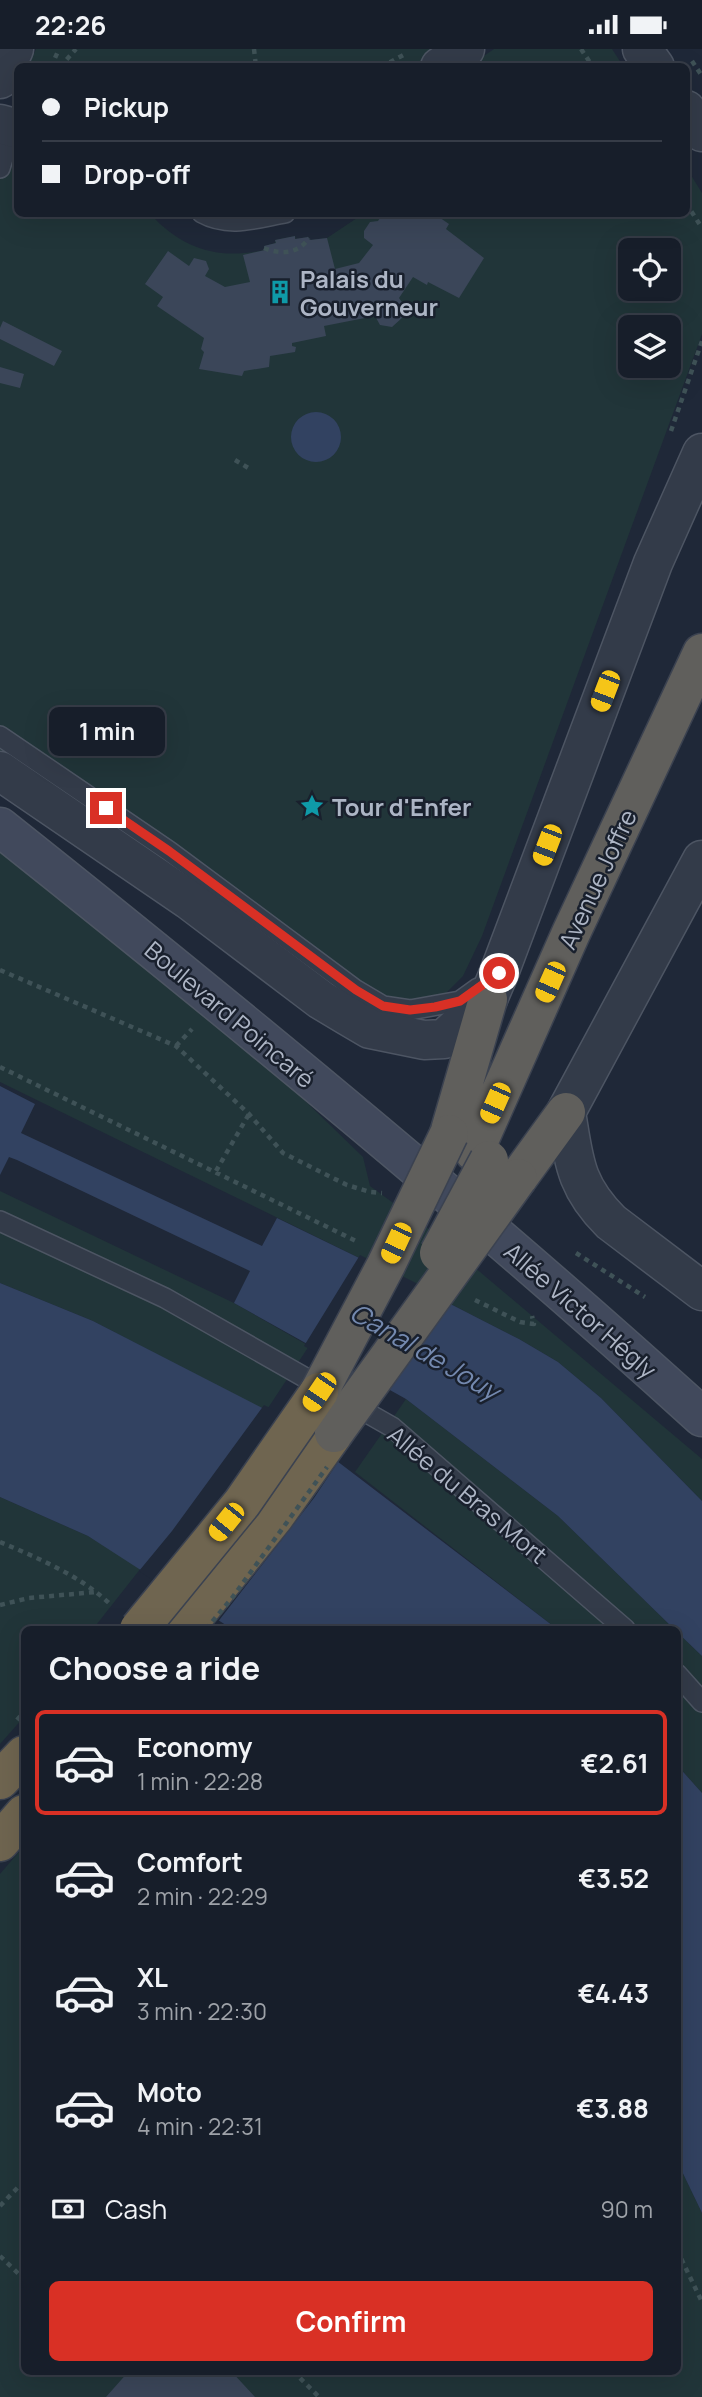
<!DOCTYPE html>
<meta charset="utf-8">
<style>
body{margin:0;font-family:Manrope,sans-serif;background:#242b36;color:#f1f3f6;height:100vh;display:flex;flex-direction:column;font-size:26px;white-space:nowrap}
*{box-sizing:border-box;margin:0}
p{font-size:23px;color:#9ea2a8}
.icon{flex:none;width:38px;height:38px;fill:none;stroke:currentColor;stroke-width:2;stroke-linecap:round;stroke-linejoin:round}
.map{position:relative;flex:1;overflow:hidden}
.drawer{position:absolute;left:21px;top:1577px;width:660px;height:749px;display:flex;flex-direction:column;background:#171e2a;border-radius:10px;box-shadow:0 7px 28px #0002,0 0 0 2px #363c47}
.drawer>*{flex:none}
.hud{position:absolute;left:14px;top:14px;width:676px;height:154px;border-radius:10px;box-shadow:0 7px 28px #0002,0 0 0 2px #363c47;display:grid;align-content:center;height:154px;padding:0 28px;background:#171e2a}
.buttons{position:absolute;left:618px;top:189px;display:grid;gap:14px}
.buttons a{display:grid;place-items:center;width:63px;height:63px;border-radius:10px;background:#171e2a;box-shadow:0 7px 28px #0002,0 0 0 2px #363c47;font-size:35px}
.end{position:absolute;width:32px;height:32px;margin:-16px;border:9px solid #d93025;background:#fff;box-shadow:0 0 0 4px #fff}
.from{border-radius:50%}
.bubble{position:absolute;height:49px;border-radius:10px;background:#171e2a;box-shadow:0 7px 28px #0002,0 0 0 2px #363c47;font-size:23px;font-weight:700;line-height:49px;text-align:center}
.car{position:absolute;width:21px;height:42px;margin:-21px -10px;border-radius:9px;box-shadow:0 0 5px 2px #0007;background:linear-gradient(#f5c518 24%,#345 0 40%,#f5c518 0 76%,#345 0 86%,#f5c518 0)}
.hud b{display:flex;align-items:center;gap:24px;height:66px;font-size:26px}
.hud b+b{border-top:2px solid #363c47}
.hud i{width:18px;height:18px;background:#f1f3f6}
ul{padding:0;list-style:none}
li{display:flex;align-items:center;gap:21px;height:105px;margin:0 14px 10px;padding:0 14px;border:4px solid transparent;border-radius:10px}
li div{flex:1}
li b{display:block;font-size:26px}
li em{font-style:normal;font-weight:700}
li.active{border-color:#d93025}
li>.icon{width:63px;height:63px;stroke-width:1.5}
h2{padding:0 28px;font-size:32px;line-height:84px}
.pay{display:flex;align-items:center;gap:18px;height:77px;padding:0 28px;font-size:26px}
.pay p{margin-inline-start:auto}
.action{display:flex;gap:14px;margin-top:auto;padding:14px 28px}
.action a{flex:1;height:80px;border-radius:10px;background:#d93025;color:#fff;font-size:28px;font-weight:700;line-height:80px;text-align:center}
.status{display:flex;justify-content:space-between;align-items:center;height:49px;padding:0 35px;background:#171e2a;direction:ltr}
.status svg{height:19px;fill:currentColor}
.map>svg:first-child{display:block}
</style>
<div class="status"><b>22:26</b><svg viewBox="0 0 49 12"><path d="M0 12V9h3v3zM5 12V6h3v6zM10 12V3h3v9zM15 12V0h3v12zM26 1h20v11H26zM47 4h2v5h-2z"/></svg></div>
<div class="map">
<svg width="702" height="2348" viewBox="0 0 702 2348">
<rect width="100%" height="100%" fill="#1f2838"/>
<path fill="#213539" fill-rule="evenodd" d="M36,0H441L415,18H28Z
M494,0H612L623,17L468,18Z
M0,104L17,106L18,164L150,165C183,200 217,211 264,201V197L275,194V191L295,187L296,190L308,188L310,191L327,189L363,165L686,164V118L702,144V285L482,887L463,927L438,952L389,970L0,734ZM630,201H668V240H630ZM630,278H668V317H630Z
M0,800L151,912L298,1045L363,1108L370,1137L429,1180L702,1410V1452L601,1349L558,1313L519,1290L386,1222L0,1033Z
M0,1142L234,1254L309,1297L266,1362L93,1272L0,1234Z
M406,1350L558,1467L674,1580H557L355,1423Z
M0,1448L88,1487L141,1519L93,1580H24V1668L0,1695Z
M677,1583L702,1607V1744L677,1716Z
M24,1797V2322H677V2112L702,2164V2348H0V1825Z"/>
<path fill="#324261" d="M291 388a25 25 0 1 1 50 0a25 25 0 1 1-50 0Z
M0,1037L35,1055L21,1084L262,1197L277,1169L386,1222L519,1290L558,1313L601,1349L702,1452V1607L677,1583V1580H674L558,1467L406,1350L234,1254L250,1222L17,1111L9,1108L0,1126Z
M0,1234L93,1272L278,1367L557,1580H232L88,1487L0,1448Z
M677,1716L702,1744V2164L677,2112Z"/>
<path fill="#1f2838" d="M360,1206L448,1250L385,1342L304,1297Z
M264,1356L280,1364L340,1410L314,1449L217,1574L139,1522L172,1482Z"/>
<path fill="#3b4659" d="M383,164H433L449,175L446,180L484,209L459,249L428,233L427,236L413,228L399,249L404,256L403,268L392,278L380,276L375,267L324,277L326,287L292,294V297L296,298L295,303L270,307L269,318L244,322L242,327L199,320L204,303L201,300L204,289L157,257L163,248L145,235L168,202L189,217L194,209L206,212L209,220L205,227L225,238L250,233L243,206L265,201L264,197L276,194L275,191L295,187V190L308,188L310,191L327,189L335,220L359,214L373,196L364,189V182L370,173L378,172Z
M3,272L62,302L54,317L0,290V279Z
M0,318L24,325L20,339L0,334Z
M129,2322H231L255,2348H106Z"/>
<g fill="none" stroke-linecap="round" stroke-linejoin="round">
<g stroke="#4d5563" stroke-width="22">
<path id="service" d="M0,119L12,79
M202,164C229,179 257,169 285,164
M0,687L169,802L356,941L383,957L410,961L460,952L478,939
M0,1172L165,1249L392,1378L625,1580
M677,1625L702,1653"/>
</g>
<g stroke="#4d5563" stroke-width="41">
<path id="minor" d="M440,18L465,0
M0,30L14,0
M0,75L18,80"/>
</g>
<g stroke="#4d5563" stroke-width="41">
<path id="tertiary" d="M642,0L655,18
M686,61L702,83
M0,722L189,851L321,951L346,966L370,980L424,991L444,990L488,950L499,924L653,514L702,404
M702,811L566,1063C574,1111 574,1136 611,1173L702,1242"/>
</g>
<g stroke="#4d5563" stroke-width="41">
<path id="secondary" d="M0,778C239,968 476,1163 702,1368"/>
</g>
<g stroke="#3b4250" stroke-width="41">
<path id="trunk" d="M449,1085L488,950
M474,1103L571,884L702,604
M518,1129L566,1063"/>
</g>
<g stroke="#3b4250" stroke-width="41">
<path id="motorway" d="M184,1580L275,1467L334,1384
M0,1731L24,1706
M0,1793L24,1765"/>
</g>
<path stroke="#3f5257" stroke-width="4.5" stroke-dasharray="5 5" stroke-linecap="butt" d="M254,0L256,18
M581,0L593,18
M692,12L702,27
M51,18L59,0
M60,18L76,0
M381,18L407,4
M686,154L702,179
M264,199C281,206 298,205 309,189
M671,382L702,292
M235,411L250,420
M0,921L176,997L249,1065L283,1104L347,1136L370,1143L382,1144
M176,997L192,980
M0,1018L358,1193
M216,1122L249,1065
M576,1204L645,1248
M475,1251L520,1273L534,1275L532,1267
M0,1493C38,1509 81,1527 111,1556
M0,1556L29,1549L96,1543
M17,1671L24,1663
M0,2157L24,2132
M677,2201L702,2253
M0,2207L24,2230
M293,2322L319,2348"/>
<use href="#service" stroke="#333b49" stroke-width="19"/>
<use href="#minor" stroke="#333b49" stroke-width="38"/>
<use href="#tertiary" stroke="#333b49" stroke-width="38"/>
<use href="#secondary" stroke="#41495c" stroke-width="38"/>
<use href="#trunk" stroke="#605f5c" stroke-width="38"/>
<use href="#motorway" stroke="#6f6550" stroke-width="38"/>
<g stroke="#3b4250" stroke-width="41" stroke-linecap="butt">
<path id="trunk-bridge" d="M439,1204L489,1111
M319,1343L386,1216L449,1085
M334,1384L518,1129"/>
</g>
<g stroke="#3b4250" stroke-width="41" stroke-linecap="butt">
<path id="motorway-bridge" d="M139,1580L242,1454L319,1343"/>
</g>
<path stroke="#3f5257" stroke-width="4.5" stroke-dasharray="5 5" stroke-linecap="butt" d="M206,1580L232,1549L327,1418"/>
<use href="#trunk-bridge" stroke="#605f5c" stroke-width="38"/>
<use href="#motorway-bridge" stroke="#6f6550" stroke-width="38"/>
</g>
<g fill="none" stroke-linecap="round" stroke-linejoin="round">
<path stroke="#d93025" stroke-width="9" d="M106,759L169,802L356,941L383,957L410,961L435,958L460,952L499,924"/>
</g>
<defs>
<g id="building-bare" transform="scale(1.89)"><path d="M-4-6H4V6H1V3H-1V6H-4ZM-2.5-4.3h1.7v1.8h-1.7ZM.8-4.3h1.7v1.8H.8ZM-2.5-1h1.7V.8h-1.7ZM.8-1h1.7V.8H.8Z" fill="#0f9aa8" stroke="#19202d" stroke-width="2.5" paint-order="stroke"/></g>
<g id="sight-bare" transform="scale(1.89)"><path d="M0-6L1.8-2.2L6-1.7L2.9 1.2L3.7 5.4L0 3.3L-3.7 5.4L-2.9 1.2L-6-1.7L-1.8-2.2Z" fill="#0f9aa8" stroke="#19202d" stroke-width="2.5" paint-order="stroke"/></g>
</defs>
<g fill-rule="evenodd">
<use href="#building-bare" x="280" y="243"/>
<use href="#sight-bare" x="312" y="757"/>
</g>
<g text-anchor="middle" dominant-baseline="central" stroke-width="5" stroke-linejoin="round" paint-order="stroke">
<g font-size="24" font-weight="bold" fill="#adb5c5" stroke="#19202d" text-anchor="start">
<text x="300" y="229">Palais du<tspan x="300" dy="28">Gouverneur</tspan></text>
<text x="332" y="757">Tour d'Enfer</text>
</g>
<g font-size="24" fill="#adb5c5" stroke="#19202d">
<text transform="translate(597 830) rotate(-65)">Avenue Joffre</text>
<text transform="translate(230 965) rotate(40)">Boulevard Poincaré</text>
<text transform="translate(581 1261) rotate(41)">Allée Victor Hégly</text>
<text transform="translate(468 1445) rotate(40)">Allée du Bras Mort</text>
</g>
<g font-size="26" font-style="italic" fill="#7489af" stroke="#19202d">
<text transform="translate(425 1302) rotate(30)">Canal de Jouy</text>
</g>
</g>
</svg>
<div class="buttons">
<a><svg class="icon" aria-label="locate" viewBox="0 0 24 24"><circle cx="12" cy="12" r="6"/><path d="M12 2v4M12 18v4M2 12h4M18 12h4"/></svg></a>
<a><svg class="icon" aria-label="layers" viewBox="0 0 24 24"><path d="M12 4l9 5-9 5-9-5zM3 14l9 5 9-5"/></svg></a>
</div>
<i class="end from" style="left:499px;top:924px"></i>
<i class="end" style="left:106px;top:759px"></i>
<div class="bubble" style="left:49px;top:658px;width:116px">1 min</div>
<i class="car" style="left:605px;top:642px;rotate:201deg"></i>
<i class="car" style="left:547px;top:796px;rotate:201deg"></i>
<i class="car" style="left:550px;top:933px;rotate:204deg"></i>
<i class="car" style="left:495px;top:1054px;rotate:204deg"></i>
<i class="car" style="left:396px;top:1194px;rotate:205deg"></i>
<i class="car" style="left:319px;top:1343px;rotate:214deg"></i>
<i class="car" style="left:226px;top:1473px;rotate:219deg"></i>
<div class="hud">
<b><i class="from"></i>Pickup</b>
<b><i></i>Drop-off</b>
</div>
<section class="drawer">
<h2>Choose a ride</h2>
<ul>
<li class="active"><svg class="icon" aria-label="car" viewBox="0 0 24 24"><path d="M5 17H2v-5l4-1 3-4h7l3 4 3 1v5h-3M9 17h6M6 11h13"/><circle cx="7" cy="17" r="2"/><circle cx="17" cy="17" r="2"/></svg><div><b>Economy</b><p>1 min · 22:28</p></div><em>€2.61</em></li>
<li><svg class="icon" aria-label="car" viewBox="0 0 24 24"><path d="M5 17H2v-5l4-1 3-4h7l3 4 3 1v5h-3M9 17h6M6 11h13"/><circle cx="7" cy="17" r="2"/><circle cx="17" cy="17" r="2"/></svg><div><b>Comfort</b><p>2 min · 22:29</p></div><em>€3.52</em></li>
<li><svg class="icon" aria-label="car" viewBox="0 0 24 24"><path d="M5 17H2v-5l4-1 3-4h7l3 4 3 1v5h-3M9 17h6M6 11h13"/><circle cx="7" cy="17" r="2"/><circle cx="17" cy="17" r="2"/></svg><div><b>XL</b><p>3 min · 22:30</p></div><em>€4.43</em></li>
<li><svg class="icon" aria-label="car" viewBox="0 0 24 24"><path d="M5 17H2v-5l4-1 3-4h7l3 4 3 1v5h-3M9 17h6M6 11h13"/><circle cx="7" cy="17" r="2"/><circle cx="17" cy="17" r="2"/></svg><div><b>Moto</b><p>4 min · 22:31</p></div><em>€3.88</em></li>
</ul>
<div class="pay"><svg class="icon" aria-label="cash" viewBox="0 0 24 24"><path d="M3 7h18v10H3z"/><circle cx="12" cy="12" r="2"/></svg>Cash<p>90 m</p></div>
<div class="action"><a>Confirm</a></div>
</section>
</div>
